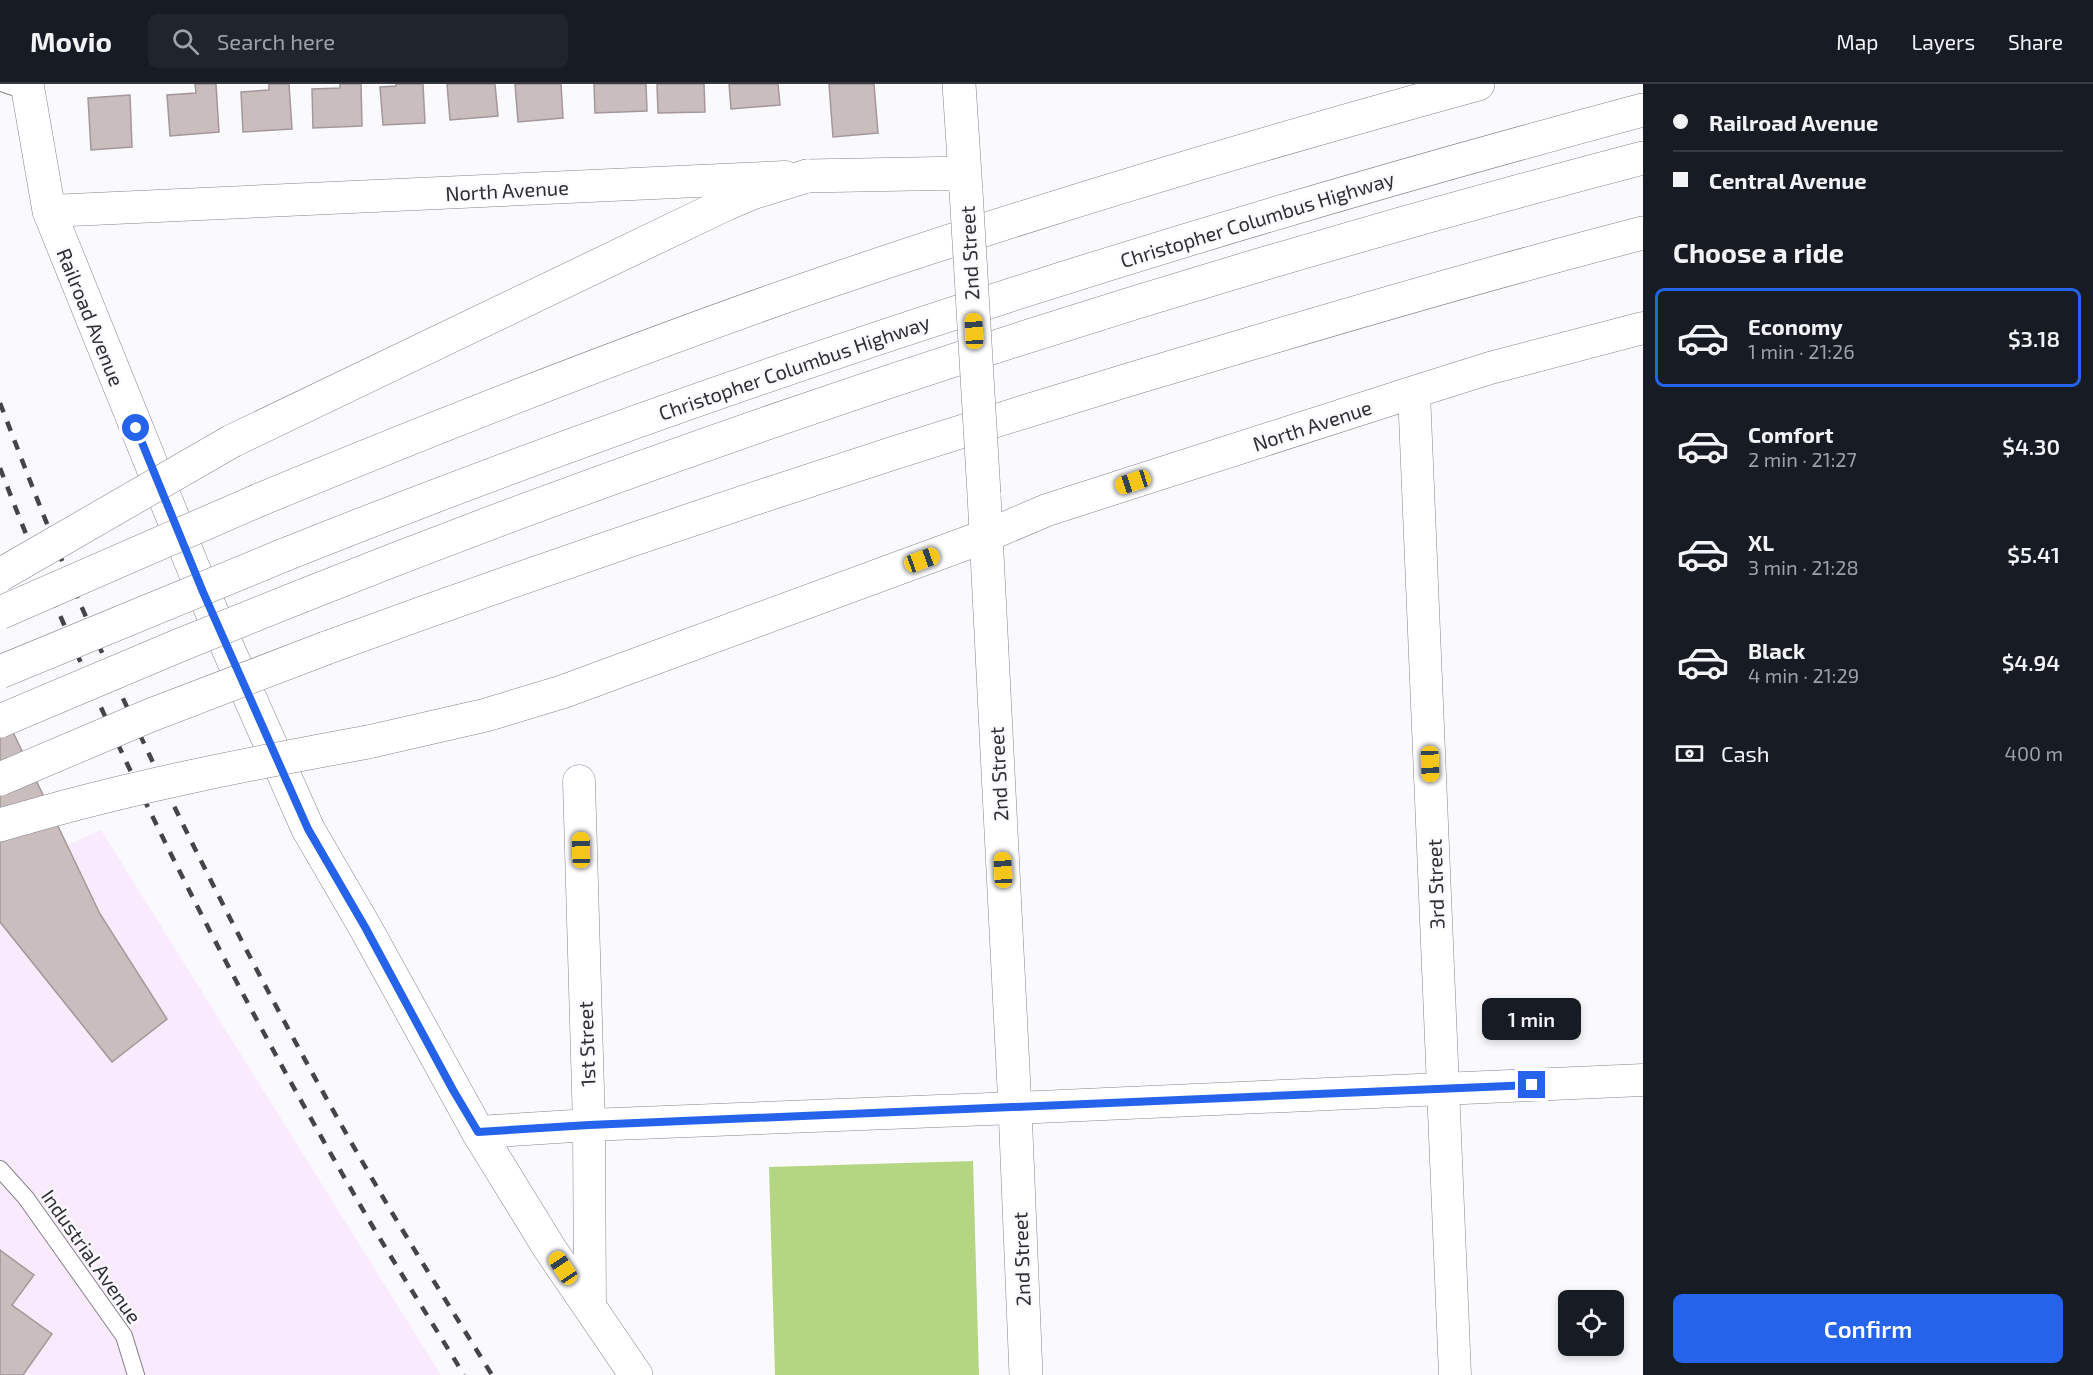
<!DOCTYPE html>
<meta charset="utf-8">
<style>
body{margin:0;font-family:"Exo 2",sans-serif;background:#20242c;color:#f1f3f6;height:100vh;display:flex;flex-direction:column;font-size:22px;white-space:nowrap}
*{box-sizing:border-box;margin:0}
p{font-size:20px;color:#9ea1a6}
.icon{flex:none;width:33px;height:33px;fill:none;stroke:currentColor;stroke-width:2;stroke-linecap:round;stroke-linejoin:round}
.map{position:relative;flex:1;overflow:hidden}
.panel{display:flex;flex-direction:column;background:#171b24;width:450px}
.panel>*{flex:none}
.banner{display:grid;align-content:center;height:132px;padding:0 30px;background:#171b24}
.fabs{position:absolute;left:1558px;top:1206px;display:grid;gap:12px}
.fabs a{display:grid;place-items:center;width:66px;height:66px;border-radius:9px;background:#171b24;box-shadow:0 3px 9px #0003;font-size:30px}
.end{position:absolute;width:27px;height:27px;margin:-14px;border:8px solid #2563eb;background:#fff;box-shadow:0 0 0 3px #fff}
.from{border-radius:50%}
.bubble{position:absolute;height:42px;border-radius:9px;background:#171b24;box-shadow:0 3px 9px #0003;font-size:20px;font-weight:600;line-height:42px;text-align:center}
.car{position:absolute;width:18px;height:36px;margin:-18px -9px;border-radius:8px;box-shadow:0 0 4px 2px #0007;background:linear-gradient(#f5c518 24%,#345 0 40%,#f5c518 0 76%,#345 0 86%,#f5c518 0)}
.banner b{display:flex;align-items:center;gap:21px;height:57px;font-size:22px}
.banner b+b{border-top:2px solid #363941}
.banner i{width:15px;height:15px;background:#f1f3f6}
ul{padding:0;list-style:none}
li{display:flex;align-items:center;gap:18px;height:99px;margin:0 12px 9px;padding:0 18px;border:3px solid transparent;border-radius:9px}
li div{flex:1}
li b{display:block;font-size:22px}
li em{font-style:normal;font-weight:600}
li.on{border-color:#2563eb}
li>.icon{width:54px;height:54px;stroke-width:1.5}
h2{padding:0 30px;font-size:27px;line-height:72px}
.pay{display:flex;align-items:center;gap:15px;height:66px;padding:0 30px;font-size:22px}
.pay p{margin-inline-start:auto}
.primary-button{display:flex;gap:12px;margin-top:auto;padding:12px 30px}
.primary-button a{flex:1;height:69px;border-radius:9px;background:#2563eb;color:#fff;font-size:24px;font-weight:600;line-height:69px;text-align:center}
header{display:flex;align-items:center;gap:36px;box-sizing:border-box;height:84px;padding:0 30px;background:#171b24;border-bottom:2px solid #363941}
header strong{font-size:28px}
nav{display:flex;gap:33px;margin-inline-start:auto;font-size:21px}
.search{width:420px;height:54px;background:#20242c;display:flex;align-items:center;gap:15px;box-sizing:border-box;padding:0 21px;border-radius:9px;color:#9ea1a6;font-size:22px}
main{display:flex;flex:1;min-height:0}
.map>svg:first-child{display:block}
</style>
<header>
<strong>Movio</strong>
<div class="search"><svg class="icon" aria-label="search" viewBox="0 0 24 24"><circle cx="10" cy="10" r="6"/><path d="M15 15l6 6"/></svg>Search here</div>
<nav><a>Map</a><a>Layers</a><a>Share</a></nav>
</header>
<main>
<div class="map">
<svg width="1643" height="1291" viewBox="0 0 1643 1291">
<rect width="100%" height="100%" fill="#fafafe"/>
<path fill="#faeafd" d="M101,746L441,1291H0V791Z"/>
<path fill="#b4d581" d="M973,1077L979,1291H775L769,1083Z"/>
<path fill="#c9bdbd" stroke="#a39897" stroke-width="1.5" d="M195,0H216L219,48L170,52L167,11L196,9Z
M269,0H289L292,45L243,48L241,8L269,6Z
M340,0H361L362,42L313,44L312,5L340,4Z
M396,0H423L425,39L383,41L380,3L396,2Z
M447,0H495L498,32L450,36Z
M515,0H561L563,34L518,38Z
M594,0H646L647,27L595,29Z
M657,0H704L705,28L658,29Z
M729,0H778L780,21L731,25Z
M829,0H874L878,49L833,53Z
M130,11L132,63L91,66L88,14Z
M0,621L100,830L167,935L112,978L0,838Z
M0,1166L34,1191L12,1221L52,1250L23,1291H0Z"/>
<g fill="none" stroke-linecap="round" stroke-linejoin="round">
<g stroke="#85838c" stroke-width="18">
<path id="lane" d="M4,0L28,8
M0,1085L26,1114L124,1252L136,1291"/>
</g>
<g stroke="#85838c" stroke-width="33">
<path id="street" d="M49,127L785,93
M1414,308L1455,1291
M986,452L1047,426L1414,308L1490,284L1643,244
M579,697L589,1041L590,1223
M478,1048L589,1041L1015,1024L1643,996"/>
</g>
<g stroke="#85838c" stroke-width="34">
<path id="secondary" d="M27,0L49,127L203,508L308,745L365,843L478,1048L550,1165L636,1291
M959,0L966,107
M807,92L965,89
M984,410L1015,1024L1026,1291"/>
</g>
<g stroke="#85838c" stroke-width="34">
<path id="highway" d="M232,357L726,120L752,109L807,92
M259,416C443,340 627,267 815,202C1034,127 1255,61 1478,0
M284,471C727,294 1182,149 1643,26
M302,512C739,338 1188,193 1643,74
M326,564C630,453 938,351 1249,260C1380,221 1511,183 1643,149
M368,658L486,631L562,608L986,452
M0,741L28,733"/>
</g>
<use href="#lane" stroke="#fff" stroke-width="16"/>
<use href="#street" stroke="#fff" stroke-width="32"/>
<use href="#secondary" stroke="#fff" stroke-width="33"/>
<use href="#highway" stroke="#fff" stroke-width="33"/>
<path stroke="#454548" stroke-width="4.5" stroke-dasharray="10 10" stroke-linecap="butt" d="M0,319C30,397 60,476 95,553C183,749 282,942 391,1127C424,1182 458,1236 492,1291
M0,384C100,644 230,897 370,1138C401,1190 433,1240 464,1291"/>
<g stroke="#85838c" stroke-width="34" stroke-linecap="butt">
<path id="secondary-bridge" d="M966,107L984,410"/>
</g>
<g stroke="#85838c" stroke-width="34" stroke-linecap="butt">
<path id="highway-bridge" d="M0,491L232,357
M0,529L259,416
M0,588L284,471
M0,637L180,561L302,512
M0,695L151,631L326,564
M28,733C139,701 254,679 368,658"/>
</g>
<use href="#secondary-bridge" stroke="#fff" stroke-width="33"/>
<use href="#highway-bridge" stroke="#fff" stroke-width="33"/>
</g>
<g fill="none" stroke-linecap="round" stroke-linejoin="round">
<path stroke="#2563eb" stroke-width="8" d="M136,344L203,508L308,745L365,843L453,1006L478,1048L589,1041L1532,1001"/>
</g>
<g text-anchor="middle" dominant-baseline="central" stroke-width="4.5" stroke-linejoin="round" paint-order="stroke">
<g font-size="20" fill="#2e2e31" stroke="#fafafe">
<text transform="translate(507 106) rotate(-3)">North Avenue</text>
<text transform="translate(1257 135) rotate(-17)">Christopher Columbus Highway</text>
<text transform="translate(969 169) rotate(-93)">2nd Street</text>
<text transform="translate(91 233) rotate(68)">Railroad Avenue</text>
<text transform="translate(794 283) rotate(-19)">Christopher Columbus Highway</text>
<text transform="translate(1312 341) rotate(-18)">North Avenue</text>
<text transform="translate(998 690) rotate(-93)">2nd Street</text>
<text transform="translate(1435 800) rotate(-92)">3rd Street</text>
<text transform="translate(586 960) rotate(-92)">1st Street</text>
<text transform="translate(92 1172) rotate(55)">Industrial Avenue</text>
<text transform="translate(1021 1175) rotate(-92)">2nd Street</text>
</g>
</g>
</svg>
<div class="fabs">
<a><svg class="icon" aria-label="locate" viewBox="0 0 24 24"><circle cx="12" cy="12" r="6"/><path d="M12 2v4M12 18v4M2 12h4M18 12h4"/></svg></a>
</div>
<i class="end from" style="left:136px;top:344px"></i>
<i class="end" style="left:1532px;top:1001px"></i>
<div class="bubble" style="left:1482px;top:914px;width:99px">1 min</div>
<i class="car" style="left:974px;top:247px;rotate:357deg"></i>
<i class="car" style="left:1133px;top:398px;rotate:252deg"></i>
<i class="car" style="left:922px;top:476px;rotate:70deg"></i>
<i class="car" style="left:1430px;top:680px;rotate:178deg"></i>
<i class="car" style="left:581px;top:766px;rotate:359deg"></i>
<i class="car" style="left:1003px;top:786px;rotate:357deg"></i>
<i class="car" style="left:563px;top:1184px;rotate:326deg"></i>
</div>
<section class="panel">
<div class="banner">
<b><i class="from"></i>Railroad Avenue</b>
<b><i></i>Central Avenue</b>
</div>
<h2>Choose a ride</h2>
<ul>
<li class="on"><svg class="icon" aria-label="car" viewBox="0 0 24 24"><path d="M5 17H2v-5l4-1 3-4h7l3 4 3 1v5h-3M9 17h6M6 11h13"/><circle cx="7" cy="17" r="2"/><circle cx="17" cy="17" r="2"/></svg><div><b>Economy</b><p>1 min · 21:26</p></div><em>$3.18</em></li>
<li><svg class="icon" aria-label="car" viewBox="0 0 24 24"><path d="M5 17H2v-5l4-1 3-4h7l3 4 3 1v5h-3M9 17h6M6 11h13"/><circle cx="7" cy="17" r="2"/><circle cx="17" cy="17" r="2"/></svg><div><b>Comfort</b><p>2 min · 21:27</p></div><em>$4.30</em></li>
<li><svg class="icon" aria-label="car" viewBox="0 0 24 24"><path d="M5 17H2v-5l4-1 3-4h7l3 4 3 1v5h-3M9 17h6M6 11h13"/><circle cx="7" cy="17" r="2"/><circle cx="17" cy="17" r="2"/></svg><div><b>XL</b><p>3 min · 21:28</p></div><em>$5.41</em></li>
<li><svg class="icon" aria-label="car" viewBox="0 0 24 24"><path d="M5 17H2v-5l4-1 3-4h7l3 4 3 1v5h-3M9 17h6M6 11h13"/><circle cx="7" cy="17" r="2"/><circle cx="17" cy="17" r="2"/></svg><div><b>Black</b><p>4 min · 21:29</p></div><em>$4.94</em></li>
</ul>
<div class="pay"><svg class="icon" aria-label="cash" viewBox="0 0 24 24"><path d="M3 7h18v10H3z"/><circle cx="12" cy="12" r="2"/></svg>Cash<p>400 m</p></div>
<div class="primary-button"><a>Confirm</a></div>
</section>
</main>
